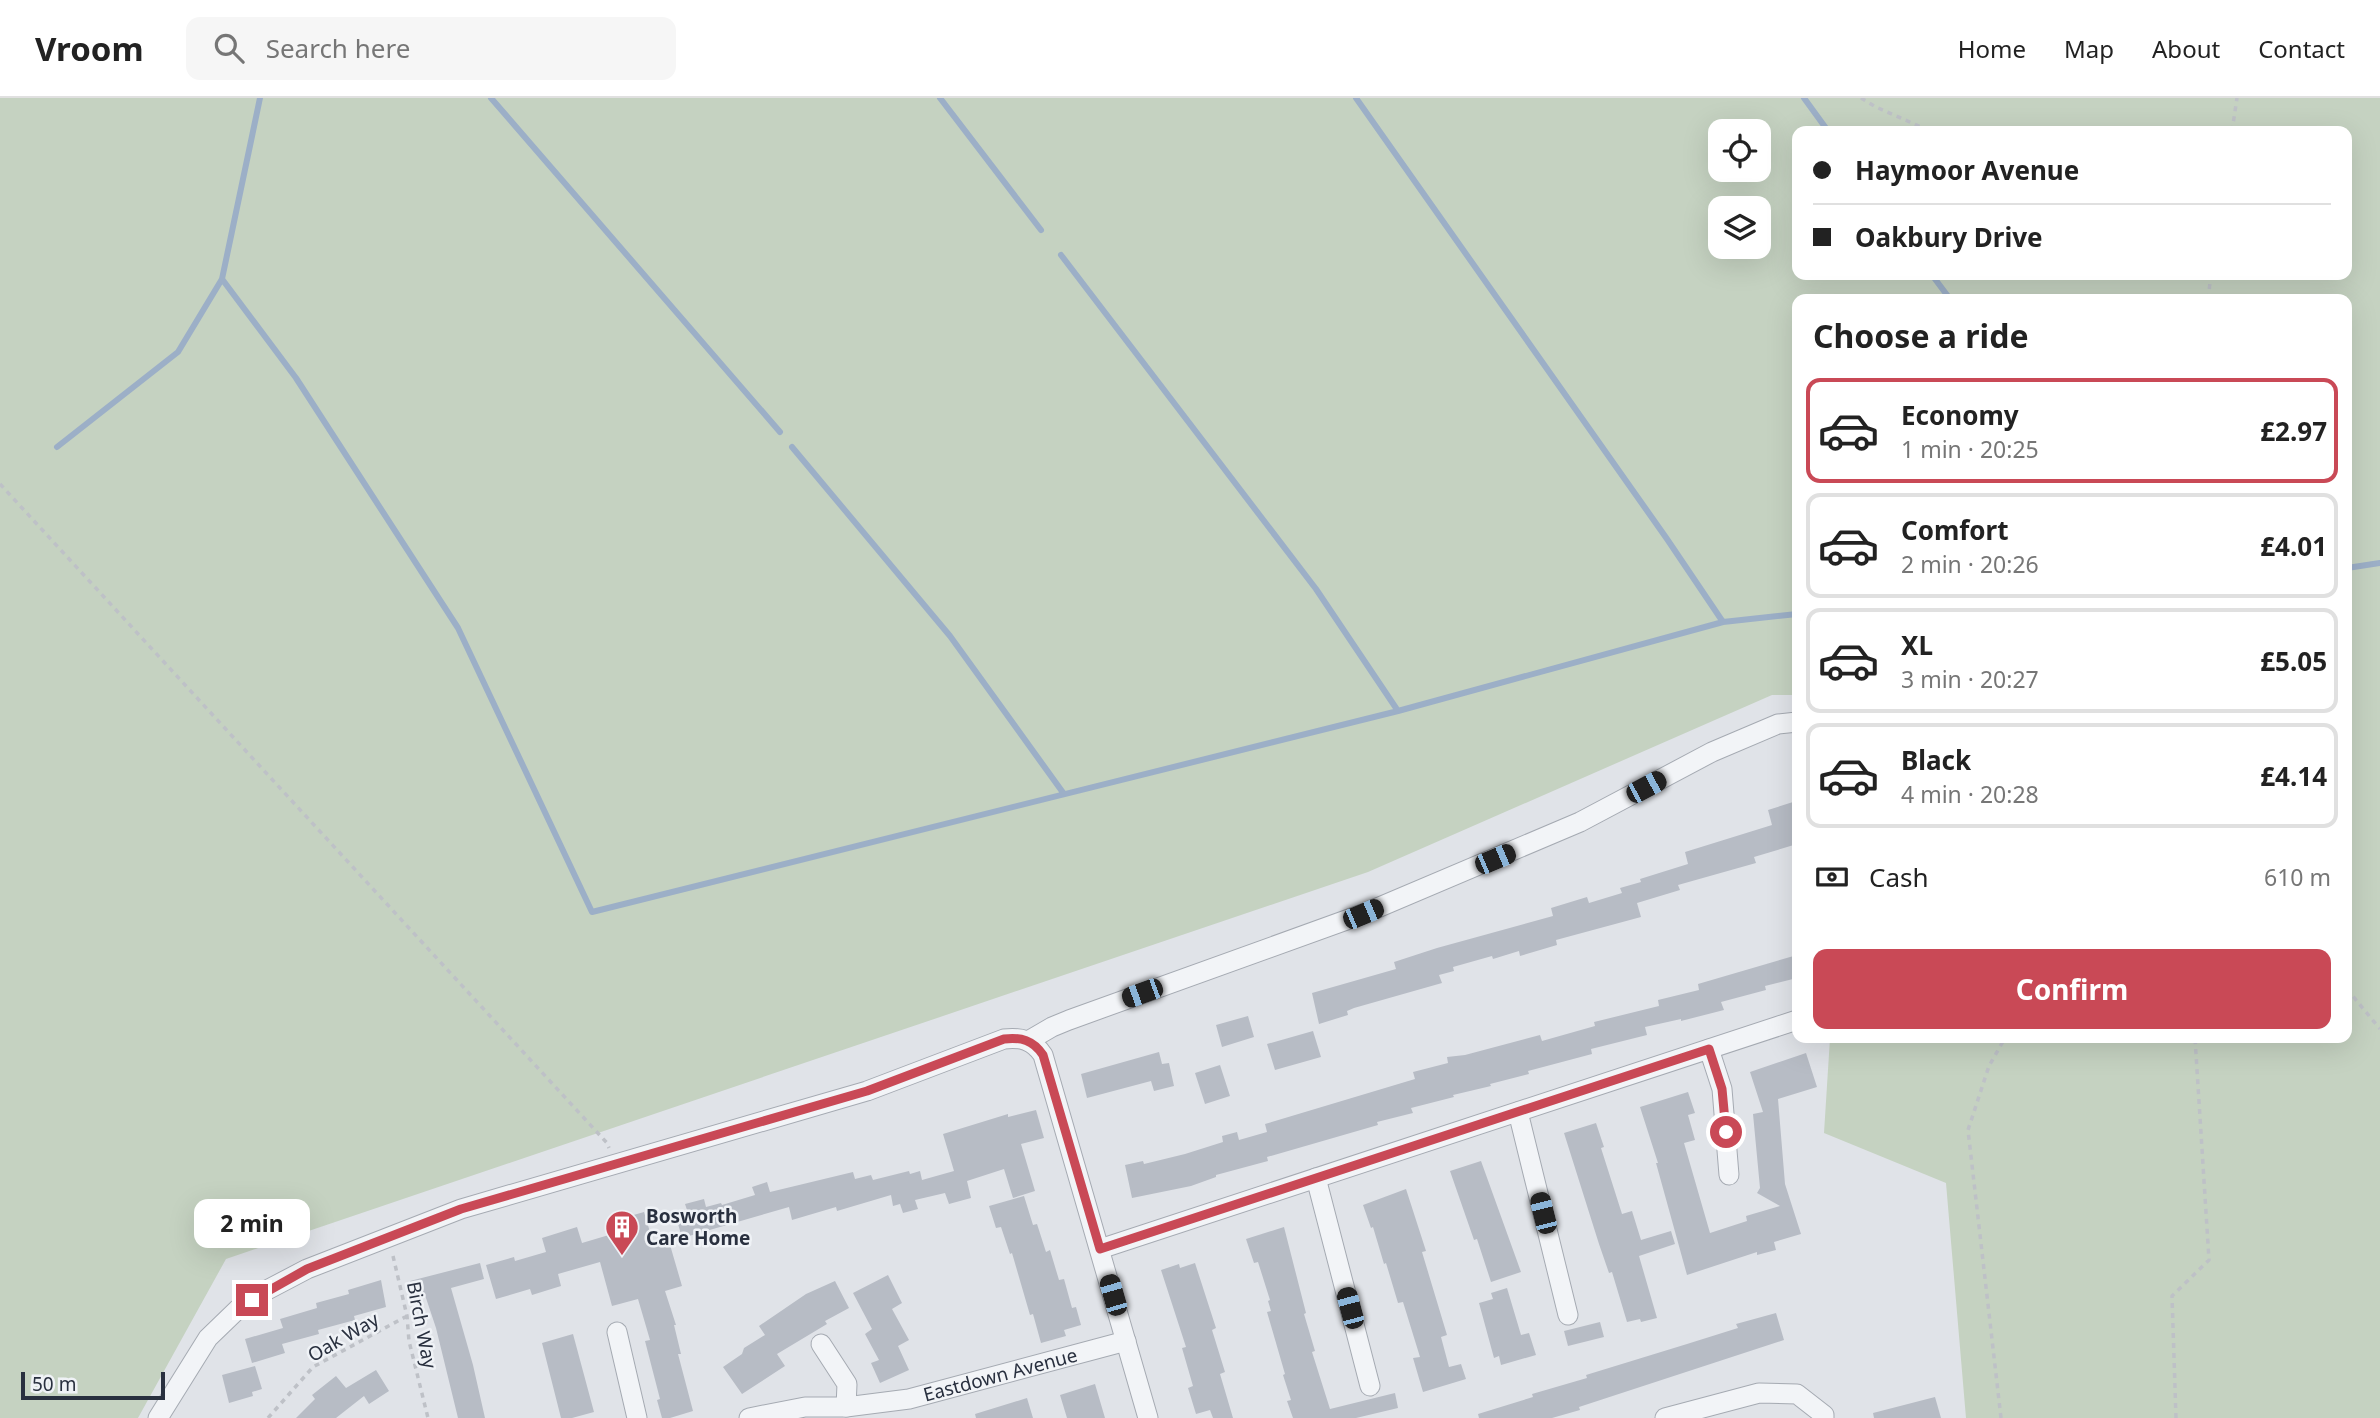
<!DOCTYPE html>
<meta charset="utf-8">
<style>
body{margin:0;font-family:"Noto Sans",sans-serif;background:#f6f6f6;color:#222;height:100vh;display:flex;flex-direction:column;font-size:26px;white-space:nowrap}
*{box-sizing:border-box;margin:0}
p{font-size:23px;color:#767676}
.icon{flex:none;width:38px;height:38px;fill:none;stroke:currentColor;stroke-width:2;stroke-linecap:round;stroke-linejoin:round}
.map{position:relative;flex:1;overflow:hidden}
.sheet{position:absolute;left:1792px;top:196px;width:560px;height:749px;display:flex;flex-direction:column;background:#fff;border-radius:14px;box-shadow:0 7px 28px #0002}
.sheet>*{flex:none}
.guide{position:absolute;left:1792px;top:28px;width:560px;height:154px;border-radius:14px;box-shadow:0 7px 28px #0002;display:grid;align-content:center;height:154px;padding:0 21px;background:#fff}
.buttons{position:absolute;left:1708px;top:21px;display:grid;gap:14px}
.buttons a{display:grid;place-items:center;width:63px;height:63px;border-radius:14px;background:#fff;box-shadow:0 7px 28px #0002;font-size:35px}
.scale{position:absolute;left:21px;bottom:18px;width:144px;box-sizing:border-box;padding-left:7px;border:4px solid #29303f;border-top:0;font-size:19px;line-height:24px;white-space:nowrap;color:#29303f;-webkit-text-stroke:5px #eff2f6;paint-order:stroke}
.end{position:absolute;width:32px;height:32px;margin:-16px;border:9px solid #c94956;background:#fff;box-shadow:0 0 0 4px #fff}
.from{border-radius:50%}
.bubble{position:absolute;height:49px;border-radius:14px;background:#fff;box-shadow:0 7px 28px #0002;font-size:23px;font-weight:700;line-height:49px;text-align:center}
.car{position:absolute;width:21px;height:42px;margin:-21px -10px;border-radius:9px;box-shadow:0 0 5px 2px #0007;background:linear-gradient(#222 24%,#8ab4d8 0 40%,#222 0 76%,#8ab4d8 0 86%,#222 0)}
.guide b{display:flex;align-items:center;gap:24px;height:66px;font-size:26px}
.guide b+b{border-top:2px solid #e0e0e0}
.guide i{width:18px;height:18px;background:#222}
ul{padding:0;list-style:none}
li{display:flex;align-items:center;gap:21px;height:105px;margin:0 14px 10px;padding:0 7px;border:4px solid #e0e0e0;border-radius:14px}
li div{flex:1}
li b{display:block;font-size:26px}
li em{font-style:normal;font-weight:700}
li.active{border-color:#c94956}
li>.icon{width:63px;height:63px;stroke-width:1.5}
h2{padding:0 21px;font-size:32px;line-height:84px}
.pay{display:flex;align-items:center;gap:18px;height:77px;padding:0 21px;font-size:26px}
.pay p{margin-inline-start:auto}
.primary-button{display:flex;gap:14px;margin-top:auto;padding:14px 21px}
.primary-button a{flex:1;height:80px;border-radius:14px;background:#c94956;color:#fff;font-size:28px;font-weight:700;line-height:80px;text-align:center}
header{display:flex;align-items:center;gap:42px;box-sizing:border-box;height:98px;padding:0 35px;background:#fff;border-bottom:2px solid #e0e0e0}
header strong{font-size:33px}
nav{display:flex;gap:38px;margin-inline-start:auto;font-size:24px}
.search{width:490px;height:63px;background:#f6f6f6;display:flex;align-items:center;gap:18px;box-sizing:border-box;padding:0 24px;border-radius:14px;color:#767676;font-size:26px}
.map>svg:first-child{display:block}
</style>
<header>
<strong>Vroom</strong>
<div class="search"><svg class="icon" aria-label="search" viewBox="0 0 24 24"><circle cx="10" cy="10" r="6"/><path d="M15 15l6 6"/></svg>Search here</div>
<nav><a>Home</a><a>Map</a><a>About</a><a>Contact</a></nav>
</header>
<div class="map">
<svg width="2380" height="1320" viewBox="0 0 2380 1320">
<rect width="100%" height="100%" fill="#e0e3e8"/>
<path fill="#c5d2c1" fill-rule="evenodd" d="M0,0H2380V1320H1966L1946,1085L1824,1035L1830,940H2347V201H1797V597H1772L1368,774L226,1161L138,1320H0ZM1759,33V72H1720V33ZM1797,33H2347V177H1797ZM1720,110H1759V149H1720Z"/>
<g fill="none" stroke-linecap="round" stroke-linejoin="round">
<path stroke="#9cafc7" stroke-width="6" d="M491,0L780,334
M940,0L1041,132
M1356,0L1667,441L1723,524
M1804,0L1828,33
M1061,157L1316,491L1398,613
M1932,177L1950,201
M222,181L296,280L458,530L592,814L1398,613L1723,524L1797,516
M57,349L178,254L222,181L260,0
M792,349L950,538L1064,696
M2347,470L2380,465"/>
</g>
<path fill="#b7bcc5" d="M1793,704L1797,717V746L1754,759L1756,765L1678,787L1680,792L1637,805L1641,819L1556,842L1557,847L1520,858L1519,853L1493,861L1492,858L1453,869L1454,873L1439,877L1442,885L1354,910L1347,913L1348,917L1319,926L1312,895L1396,871L1394,864L1437,850L1553,818L1551,810L1587,799L1589,805L1622,795L1620,790L1641,784L1640,781L1688,766L1685,754L1772,727L1768,712Z
M1797,857V880L1765,888L1766,892L1721,904L1724,912L1681,923V921L1645,929L1647,937L1591,951L1592,956L1528,973L1529,976L1490,986L1491,988L1453,997L1454,999L1411,1010L1413,1015L1377,1024L1378,1027L1267,1059L1268,1063L1216,1077V1079L1191,1088L1132,1100L1125,1067L1143,1063L1144,1066L1185,1056L1223,1044L1222,1038L1237,1034L1239,1042L1267,1034L1265,1026L1415,981L1413,974L1448,965L1447,959L1465,957L1540,937L1542,943L1595,928L1594,924L1659,908L1658,902L1699,892L1698,886Z
M1248,918L1254,939L1222,949L1216,927Z
M1313,933L1321,959L1275,972L1267,946Z
M1159,954L1162,966L1169,965L1174,988L1154,993L1151,983L1087,1000L1081,976Z
M1806,955L1817,989L1778,1001L1785,1086L1801,1136L1774,1144L1776,1152L1757,1157V1154L1687,1177L1656,1065H1658L1640,1009L1688,994L1695,1015L1688,1017L1695,1042L1684,1045L1710,1135L1747,1123L1746,1118L1780,1108L1757,1095L1760,1090L1753,1016L1763,1014L1750,974Z
M1220,967L1230,998L1205,1006L1195,975Z
M1036,1012L1044,1040L1021,1046L1035,1093L1013,1100L1004,1071L967,1083L971,1100L949,1106L945,1095L915,1102L918,1111L903,1115L900,1106L893,1108L891,1097L837,1113L836,1109L792,1122L789,1109L682,1140L675,1115L687,1112L685,1106L704,1101L706,1109L721,1105L722,1107L755,1097L752,1089L767,1084L770,1094L853,1074L855,1081L871,1077L873,1082L909,1073L910,1076L920,1073L922,1082L954,1073L943,1036L1008,1016V1019Z
M1596,1025L1604,1049L1601,1050L1622,1116L1632,1113L1641,1142L1671,1133L1675,1146L1639,1158L1657,1220L1641,1224L1640,1221L1627,1224L1612,1174L1609,1175L1599,1146L1564,1035Z
M1481,1063L1521,1174L1491,1184L1477,1141L1474,1142L1450,1073Z
M1406,1091L1426,1153L1422,1154L1447,1237L1441,1239L1449,1269L1461,1266L1466,1281L1423,1294L1413,1260L1420,1259L1403,1204L1398,1205L1386,1165L1384,1166L1373,1129L1371,1130L1363,1107Z
M1024,1098L1033,1127L1037,1126L1046,1154L1050,1152L1059,1182L1064,1181L1072,1210L1076,1209L1081,1227L1064,1232L1066,1238L1041,1245L1033,1216L1030,1217L1012,1155L1010,1156L1001,1129L996,1130L989,1108Z
M644,1114L653,1144L668,1140L682,1188L665,1193L676,1227H674L681,1256H678L693,1313L670,1320H662L657,1302L660,1301L645,1243L650,1242L638,1201L612,1208L600,1164L558,1176L561,1188L532,1197L530,1191L496,1201L486,1167L514,1159L515,1163L546,1154L542,1140L577,1129L582,1145L619,1134L616,1122Z
M1284,1129L1306,1215L1304,1216L1315,1253L1312,1254L1330,1311L1395,1295L1398,1310L1356,1320H1293L1287,1303L1291,1302L1283,1277L1285,1276L1267,1214L1271,1213L1268,1203L1270,1202L1258,1164L1254,1165L1246,1141Z
M480,1165L484,1181L451,1190L473,1267L485,1320H458L436,1230L425,1197L415,1199L410,1183Z
M1195,1165L1216,1230L1212,1232L1225,1274L1220,1276L1233,1320H1213L1210,1312L1196,1316L1188,1290L1193,1288L1182,1250L1186,1249L1161,1172L1179,1166L1180,1170Z
M888,1177L902,1205L892,1211L909,1242L898,1248L909,1272L880,1285L871,1265L879,1262L865,1236L872,1231L853,1195Z
M381,1182L386,1209L354,1218L355,1222L318,1232L319,1236L282,1246L285,1255L252,1265L245,1241L283,1230L280,1221L317,1210L316,1205L349,1196L348,1192Z
M835,1183L849,1210L825,1223L827,1226L777,1256L785,1268L742,1296L723,1269L742,1256L744,1250L765,1237L759,1228L806,1196Z
M1507,1190L1521,1237L1529,1235L1536,1257L1501,1267L1499,1258L1494,1260L1479,1205L1493,1201L1491,1195Z
M1776,1215L1784,1242L1579,1309L1580,1312L1552,1320H1479L1478,1316L1533,1299L1532,1296L1587,1280L1586,1277L1687,1246L1738,1230L1736,1226Z
M1600,1224L1604,1239L1568,1248L1564,1233Z
M573,1236L594,1314L572,1320H561L542,1245Z
M255,1268L262,1291L252,1294L253,1298L229,1305L222,1277Z
M376,1272L389,1293L369,1306L364,1298L336,1320H296L315,1301L312,1297L336,1278L346,1290Z
M1095,1286L1105,1320H1067L1060,1297Z
M1935,1299L1941,1320H1874L1873,1315Z
M1027,1300L1033,1320H976L975,1316Z"/>
<g fill="none" stroke-linecap="round" stroke-linejoin="round">
<g stroke="#a5aab2" stroke-width="21">
<g id="minor">
<path d="M1028,943L1052,929L1069,922L1363,816L1580,724L1712,654L1778,626L1797,624"/>
<path d="M1709,951L1722,991L1729,1077"/>
<path d="M1518,1014L1568,1217"/>
<path d="M1316,1080L1370,1288"/>
<path d="M1100,1151L1797,922"/>
<path d="M617,1234L637,1320"/>
<path d="M821,1246L847,1286L846,1309"/>
<path d="M158,1320L208,1240L237,1212L267,1192L307,1171L461,1111L867,993L1004,941C1021,939 1033,942 1043,957L1148,1320"/>
<path id="s1" d="M749,1320L805,1309H846L909,1301L1126,1243"/>
<path d="M1665,1320L1759,1295L1797,1296L1824,1317V1320"/>
</g>
</g>
<path stroke="#bec1c7" stroke-width="3.5" stroke-dasharray="5 5" stroke-linecap="butt" d="M1861,0L1876,9L1930,33
M2232,33L2237,0
M2208,201L2211,177
M0,386L607,1045L609,1050
M2347,891L2380,931
M393,1158L407,1218L409,1243L428,1320
M268,1320L313,1269L407,1218
M2001,1320L1968,1032L1989,968L2005,940
M2176,1320L2172,1198L2209,1162L2195,940"/>
<use href="#minor" stroke="#f2f4f7" stroke-width="19"/>
</g>
<g fill="none" stroke-linecap="round" stroke-linejoin="round">
<path stroke="#c94956" stroke-width="9" d="M252,1202L307,1171L461,1111L867,993L1004,941C1021,939 1033,942 1043,957L1100,1151L1709,951L1722,991L1726,1034"/>
</g>
<defs>
<g id="building-pin" transform="scale(1.75)"><path d="M0 17L-7.5 6A9.5 9.5 0 1 1 7.5 6Z" fill="#c94956" stroke="#eff2f6"/><path d="M-4-6H4V6H1V3H-1V6H-4ZM-2.5-4.3h1.7v1.8h-1.7ZM.8-4.3h1.7v1.8H.8ZM-2.5-1h1.7V.8h-1.7ZM.8-1h1.7V.8H.8Z" fill="#fff"/></g>
</defs>
<g fill-rule="evenodd">
<use href="#building-pin" x="622" y="1129"/>
</g>
<g text-anchor="middle" dominant-baseline="central" stroke-width="5" stroke-linejoin="round" paint-order="stroke">
<g font-size="19" font-weight="bold" fill="#29303f" stroke="#eff2f6" text-anchor="start">
<text x="646" y="1118">Bosworth<tspan x="646" dy="22">Care Home</tspan></text>
</g>
<g font-size="19" fill="#29303f" stroke="#eff2f6">
<text transform="translate(422 1227) rotate(79)">Birch Way</text>
<text transform="translate(343 1239) rotate(-30)">Oak Way</text>
<text stroke="none"><textPath href="#s1" startOffset="256">Eastdown Avenue</textPath></text>
</g>
</g>
</svg>
<div class="buttons">
<a><svg class="icon" aria-label="locate" viewBox="0 0 24 24"><circle cx="12" cy="12" r="6"/><path d="M12 2v4M12 18v4M2 12h4M18 12h4"/></svg></a>
<a><svg class="icon" aria-label="layers" viewBox="0 0 24 24"><path d="M12 4l9 5-9 5-9-5zM3 14l9 5 9-5"/></svg></a>
</div>
<div class="scale">50 m</div>
<i class="end from" style="left:1726px;top:1034px"></i>
<i class="end" style="left:252px;top:1202px"></i>
<div class="bubble" style="left:194px;top:1101px;width:116px">2 min</div>
<i class="car" style="left:1646px;top:689px;rotate:62deg"></i>
<i class="car" style="left:1495px;top:761px;rotate:67deg"></i>
<i class="car" style="left:1363px;top:816px;rotate:67deg"></i>
<i class="car" style="left:1142px;top:895px;rotate:250deg"></i>
<i class="car" style="left:1543px;top:1115px;rotate:346deg"></i>
<i class="car" style="left:1113px;top:1197px;rotate:344deg"></i>
<i class="car" style="left:1350px;top:1210px;rotate:345deg"></i>
<div class="guide">
<b><i class="from"></i>Haymoor Avenue</b>
<b><i></i>Oakbury Drive</b>
</div>
<section class="sheet">
<h2>Choose a ride</h2>
<ul>
<li class="active"><svg class="icon" aria-label="car" viewBox="0 0 24 24"><path d="M5 17H2v-5l4-1 3-4h7l3 4 3 1v5h-3M9 17h6M6 11h13"/><circle cx="7" cy="17" r="2"/><circle cx="17" cy="17" r="2"/></svg><div><b>Economy</b><p>1 min · 20:25</p></div><em>£2.97</em></li>
<li><svg class="icon" aria-label="car" viewBox="0 0 24 24"><path d="M5 17H2v-5l4-1 3-4h7l3 4 3 1v5h-3M9 17h6M6 11h13"/><circle cx="7" cy="17" r="2"/><circle cx="17" cy="17" r="2"/></svg><div><b>Comfort</b><p>2 min · 20:26</p></div><em>£4.01</em></li>
<li><svg class="icon" aria-label="car" viewBox="0 0 24 24"><path d="M5 17H2v-5l4-1 3-4h7l3 4 3 1v5h-3M9 17h6M6 11h13"/><circle cx="7" cy="17" r="2"/><circle cx="17" cy="17" r="2"/></svg><div><b>XL</b><p>3 min · 20:27</p></div><em>£5.05</em></li>
<li><svg class="icon" aria-label="car" viewBox="0 0 24 24"><path d="M5 17H2v-5l4-1 3-4h7l3 4 3 1v5h-3M9 17h6M6 11h13"/><circle cx="7" cy="17" r="2"/><circle cx="17" cy="17" r="2"/></svg><div><b>Black</b><p>4 min · 20:28</p></div><em>£4.14</em></li>
</ul>
<div class="pay"><svg class="icon" aria-label="cash" viewBox="0 0 24 24"><path d="M3 7h18v10H3z"/><circle cx="12" cy="12" r="2"/></svg>Cash<p>610 m</p></div>
<div class="primary-button"><a>Confirm</a></div>
</section>
</div>
